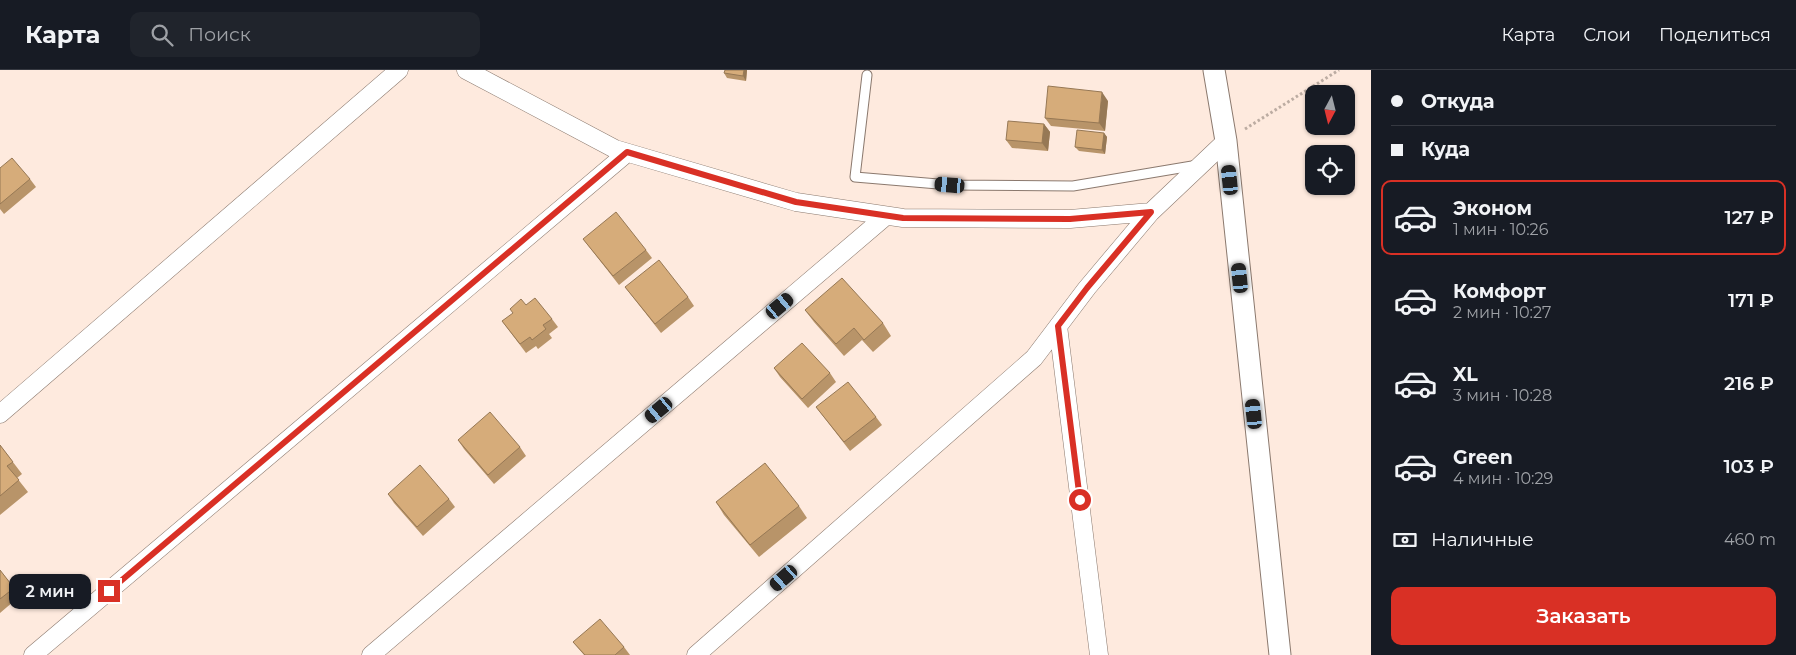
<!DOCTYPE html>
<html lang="ru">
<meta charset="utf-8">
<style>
body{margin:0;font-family:Montserrat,sans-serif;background:#20242c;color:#f1f3f6;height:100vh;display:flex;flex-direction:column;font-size:19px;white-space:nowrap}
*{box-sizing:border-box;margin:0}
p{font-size:16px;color:#9ea1a6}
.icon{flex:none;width:28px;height:28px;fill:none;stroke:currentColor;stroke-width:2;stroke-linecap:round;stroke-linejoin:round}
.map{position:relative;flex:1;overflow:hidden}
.drawer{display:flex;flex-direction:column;background:#171b24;width:425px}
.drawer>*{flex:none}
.hud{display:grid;align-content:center;height:110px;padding:0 20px;background:#171b24}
.needle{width:32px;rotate:187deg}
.fabs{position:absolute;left:1305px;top:15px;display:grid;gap:10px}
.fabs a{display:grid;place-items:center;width:50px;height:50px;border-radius:10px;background:#171b24;box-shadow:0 1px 4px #0004;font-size:25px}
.end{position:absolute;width:22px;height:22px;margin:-11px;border:6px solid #d93025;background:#fff;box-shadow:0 0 0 2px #fff}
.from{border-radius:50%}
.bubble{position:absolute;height:35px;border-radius:10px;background:#171b24;box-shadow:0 1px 4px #0004;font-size:16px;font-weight:600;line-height:35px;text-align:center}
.car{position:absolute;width:15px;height:30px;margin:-15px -8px;border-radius:6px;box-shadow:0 0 4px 1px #0007;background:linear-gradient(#222 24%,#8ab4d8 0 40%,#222 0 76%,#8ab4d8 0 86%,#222 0)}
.hud b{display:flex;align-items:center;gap:18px;height:48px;font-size:19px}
.hud b+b{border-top:1px solid #363941}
.hud i{width:12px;height:12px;background:#f1f3f6}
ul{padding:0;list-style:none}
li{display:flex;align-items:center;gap:15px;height:75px;margin:0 10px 8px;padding:0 10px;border:2px solid transparent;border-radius:10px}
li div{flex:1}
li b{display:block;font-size:19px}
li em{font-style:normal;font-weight:600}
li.on{border-color:#d93025}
li>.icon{width:45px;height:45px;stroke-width:1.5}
.pay{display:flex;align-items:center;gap:12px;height:55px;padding:0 20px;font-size:19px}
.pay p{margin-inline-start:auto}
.cta{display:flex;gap:10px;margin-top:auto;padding:10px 20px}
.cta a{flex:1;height:58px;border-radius:10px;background:#d93025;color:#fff;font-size:20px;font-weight:600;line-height:58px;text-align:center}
header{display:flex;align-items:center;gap:30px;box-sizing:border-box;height:70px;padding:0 25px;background:#171b24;border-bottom:1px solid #363941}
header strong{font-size:24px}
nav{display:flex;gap:28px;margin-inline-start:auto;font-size:18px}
.search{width:350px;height:45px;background:#20242c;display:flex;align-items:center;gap:12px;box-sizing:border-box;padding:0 18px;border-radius:10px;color:#9ea1a6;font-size:19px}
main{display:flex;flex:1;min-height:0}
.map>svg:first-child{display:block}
</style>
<header>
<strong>Карта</strong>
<div class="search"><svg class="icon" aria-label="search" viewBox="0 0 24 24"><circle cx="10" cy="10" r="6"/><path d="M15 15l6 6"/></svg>Поиск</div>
<nav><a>Карта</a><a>Слои</a><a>Поделиться</a></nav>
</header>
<main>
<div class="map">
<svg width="1371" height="585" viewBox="0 0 1371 585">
<rect width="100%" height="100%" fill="#feeade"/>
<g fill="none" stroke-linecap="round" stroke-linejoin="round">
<g stroke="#8b796e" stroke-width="11">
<path id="service" d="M867,5L855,107L950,115L1073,116L1198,95"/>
</g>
<g stroke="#8b796e" stroke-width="19">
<path id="minor" d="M466,0L615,79L796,132L903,148L1070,149L1151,142
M1058,256L1099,585
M0,344L399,0
M33,585L627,83
M371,585L886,146
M696,585L1034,288L1087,218L1151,142L1226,71"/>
</g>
<g stroke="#8b796e" stroke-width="23">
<path id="tertiary" d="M1214,0L1226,71L1280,585"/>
</g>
<path stroke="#bcaca2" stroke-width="3" stroke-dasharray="2.5 2.5" stroke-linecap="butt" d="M1245,59L1339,0"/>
<use href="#service" stroke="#fff" stroke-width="9"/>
<use href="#minor" stroke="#fff" stroke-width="18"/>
<use href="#tertiary" stroke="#fff" stroke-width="21"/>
</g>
<path fill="#b89469" d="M747,0L746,11L727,8L724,3Z
M1108,31L1105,61L1051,56L1045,48Z
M1044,54L1050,62L1048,81L1012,78L1006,70Z
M1104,63L1107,67L1105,84L1079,81L1075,77Z
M0,98L30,109L36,117L4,144L0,139Z
M583,169L646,180L652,188L619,215Z
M625,217L688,227L694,236L661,263Z
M526,235L552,249L558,257L549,264L552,268L538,279L536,276L526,283L502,251Z
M805,240L883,253L891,266L873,282L862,270L844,286L814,252Z
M774,298L830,303L836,312L808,338L780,307Z
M816,337L876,347L882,355L850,381Z
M458,370L520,377L526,386L494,414L464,379Z
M0,375L22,404L17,408L28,422L0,445Z
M388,424L449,429L455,437L423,466L394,433Z
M716,432L799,436L807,448L759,487L724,445Z
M0,500L20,526L0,543Z
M573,572L624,577L630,585H584Z"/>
<path fill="#967855" d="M744,0H747L746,11L743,6Z
M1102,22L1108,31L1105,61L1099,53Z
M1044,54L1050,62L1048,81L1042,73Z
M1104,63L1107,67L1105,84L1102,80Z"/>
<path fill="#d6ac7a" stroke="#967855" d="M725,0H744L743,6L724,3Z
M1048,16L1102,22L1099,53L1045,48Z
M1008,51L1044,54L1042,73L1006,70Z
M1077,60L1104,63L1102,80L1075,77Z
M12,88L30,109L0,134V98Z
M616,142L646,180L613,206L583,169Z
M659,190L688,227L655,254L625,217Z
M842,208L883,253L864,270L854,258L836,274L805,240Z
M535,228L552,249L543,255L546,259L532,270L530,267L520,274L502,251L513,243L510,239L521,229L526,235Z
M802,273L830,303L802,329L774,298Z
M848,312L876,347L844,372L816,337Z
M490,342L520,377L488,405L458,370Z
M0,375L13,392L7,396L19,410L0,426Z
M765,393L799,436L750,475L716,432Z
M420,395L449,429L417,457L388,424Z
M0,500L14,518L0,529Z
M600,549L624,577L615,585H585L573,572Z"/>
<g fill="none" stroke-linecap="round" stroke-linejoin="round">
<path stroke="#d93025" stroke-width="6" d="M109,521L627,82L796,132L903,148L1070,149L1151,142L1087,218L1058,256L1080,430"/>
</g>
</svg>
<div class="fabs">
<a><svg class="needle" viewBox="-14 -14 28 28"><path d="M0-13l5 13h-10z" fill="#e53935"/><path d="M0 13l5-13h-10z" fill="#9ea1a6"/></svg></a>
<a><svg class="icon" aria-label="locate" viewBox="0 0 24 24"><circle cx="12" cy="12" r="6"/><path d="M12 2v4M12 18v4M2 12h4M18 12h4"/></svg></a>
</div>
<i class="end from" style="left:1080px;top:430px"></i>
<i class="end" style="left:109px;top:521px"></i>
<div class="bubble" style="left:9px;top:504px;width:82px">2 мин</div>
<i class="car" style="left:1230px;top:110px;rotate:354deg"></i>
<i class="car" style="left:950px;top:115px;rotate:275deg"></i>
<i class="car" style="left:1240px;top:208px;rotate:354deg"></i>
<i class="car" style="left:780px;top:236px;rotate:50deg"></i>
<i class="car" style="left:659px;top:340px;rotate:230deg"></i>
<i class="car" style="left:1254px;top:344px;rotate:354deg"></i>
<i class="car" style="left:784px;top:508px;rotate:229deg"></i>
</div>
<section class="drawer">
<div class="hud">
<b><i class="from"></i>Откуда</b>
<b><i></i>Куда</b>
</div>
<ul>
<li class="on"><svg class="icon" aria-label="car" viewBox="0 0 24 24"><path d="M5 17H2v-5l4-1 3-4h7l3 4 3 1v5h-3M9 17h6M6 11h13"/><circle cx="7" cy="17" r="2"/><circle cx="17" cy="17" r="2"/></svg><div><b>Эконом</b><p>1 мин · 10:26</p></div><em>127 ₽</em></li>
<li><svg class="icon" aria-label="car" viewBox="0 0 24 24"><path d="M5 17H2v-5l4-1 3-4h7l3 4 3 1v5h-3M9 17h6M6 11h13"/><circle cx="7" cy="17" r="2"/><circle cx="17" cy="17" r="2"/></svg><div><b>Комфорт</b><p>2 мин · 10:27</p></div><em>171 ₽</em></li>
<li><svg class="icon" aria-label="car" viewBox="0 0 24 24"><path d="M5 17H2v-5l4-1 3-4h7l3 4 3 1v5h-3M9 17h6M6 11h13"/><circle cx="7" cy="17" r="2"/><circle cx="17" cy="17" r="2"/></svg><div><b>XL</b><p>3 мин · 10:28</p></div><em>216 ₽</em></li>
<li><svg class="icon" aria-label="car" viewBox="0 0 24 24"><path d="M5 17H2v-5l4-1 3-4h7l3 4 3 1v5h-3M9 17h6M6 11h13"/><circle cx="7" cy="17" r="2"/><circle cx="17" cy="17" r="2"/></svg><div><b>Green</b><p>4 мин · 10:29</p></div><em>103 ₽</em></li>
</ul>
<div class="pay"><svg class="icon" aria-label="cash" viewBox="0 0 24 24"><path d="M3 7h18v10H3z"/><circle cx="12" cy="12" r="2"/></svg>Наличные<p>460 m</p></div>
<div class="cta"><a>Заказать</a></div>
</section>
</main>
